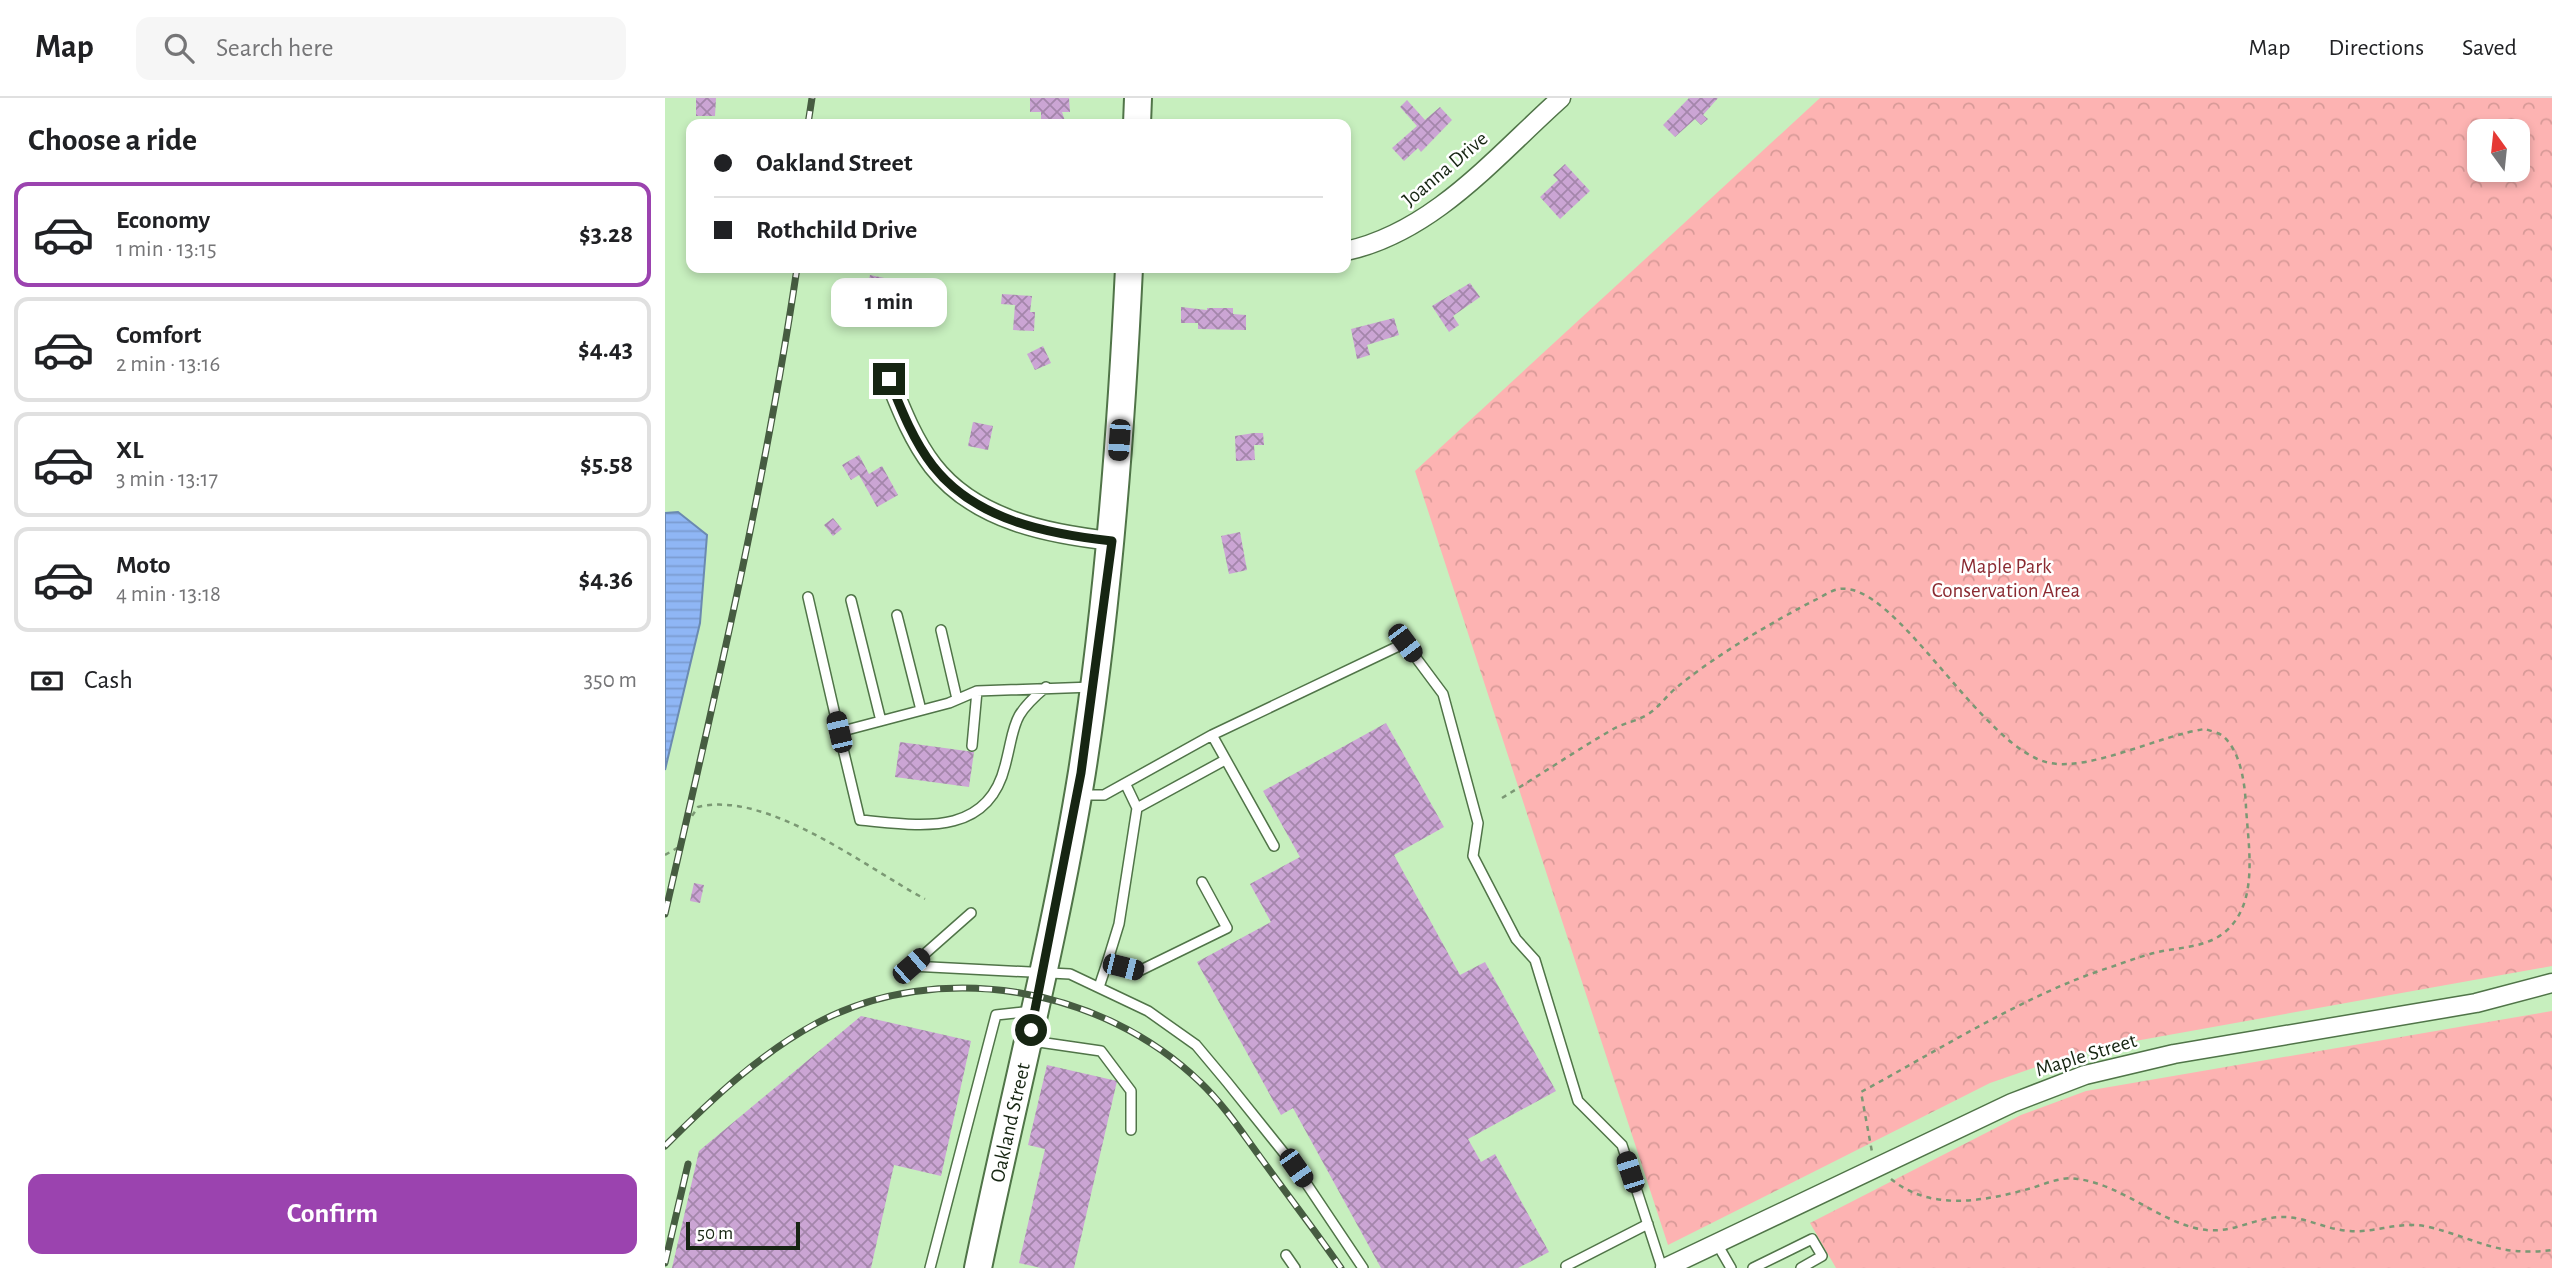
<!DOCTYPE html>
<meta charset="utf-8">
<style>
body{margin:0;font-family:"Alegreya Sans",sans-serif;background:#f6f6f6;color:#202124;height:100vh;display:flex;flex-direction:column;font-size:26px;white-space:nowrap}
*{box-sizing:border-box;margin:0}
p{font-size:23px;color:#757577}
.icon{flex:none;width:38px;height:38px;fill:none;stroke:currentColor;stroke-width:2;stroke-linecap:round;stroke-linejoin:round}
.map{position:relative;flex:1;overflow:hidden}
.panel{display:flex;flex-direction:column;background:#fff;width:665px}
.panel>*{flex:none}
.top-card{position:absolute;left:21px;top:21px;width:665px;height:154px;border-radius:14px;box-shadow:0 4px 10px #0003;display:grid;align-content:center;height:154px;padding:0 28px;background:#fff}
.needle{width:46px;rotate:345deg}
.buttons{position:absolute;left:1802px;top:21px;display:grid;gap:14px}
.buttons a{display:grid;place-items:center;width:63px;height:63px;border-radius:14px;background:#fff;box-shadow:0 4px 10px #0003;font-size:35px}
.scale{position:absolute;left:21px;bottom:18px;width:114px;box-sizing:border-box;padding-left:7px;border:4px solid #162512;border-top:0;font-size:19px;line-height:24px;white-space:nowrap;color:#162512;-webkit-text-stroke:5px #fff;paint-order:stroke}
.end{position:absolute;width:32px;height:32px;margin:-16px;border:9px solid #162512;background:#fff;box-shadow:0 0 0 4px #fff}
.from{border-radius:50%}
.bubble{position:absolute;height:49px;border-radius:14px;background:#fff;box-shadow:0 4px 10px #0003;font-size:23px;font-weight:600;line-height:49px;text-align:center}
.car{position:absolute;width:21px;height:42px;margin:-21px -10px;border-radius:9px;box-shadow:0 0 5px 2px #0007;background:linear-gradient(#222 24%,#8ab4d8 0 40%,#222 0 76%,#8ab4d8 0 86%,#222 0)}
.top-card b{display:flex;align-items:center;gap:24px;height:66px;font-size:26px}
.top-card b+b{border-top:2px solid #e0e0e0}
.top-card i{width:18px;height:18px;background:#202124}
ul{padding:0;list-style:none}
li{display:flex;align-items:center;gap:21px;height:105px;margin:0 14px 10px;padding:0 14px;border:4px solid #e0e0e0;border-radius:14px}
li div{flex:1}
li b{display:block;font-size:26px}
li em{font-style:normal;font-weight:600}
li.on{border-color:#9b43af}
li>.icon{width:63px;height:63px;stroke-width:1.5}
h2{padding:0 28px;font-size:32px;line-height:84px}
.pay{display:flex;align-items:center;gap:18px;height:77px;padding:0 28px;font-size:26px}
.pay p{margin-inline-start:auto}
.action{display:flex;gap:14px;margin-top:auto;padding:14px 28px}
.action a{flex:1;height:80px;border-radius:14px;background:#9b43af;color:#fff;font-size:28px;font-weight:600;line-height:80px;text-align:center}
header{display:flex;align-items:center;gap:42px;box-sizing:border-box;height:98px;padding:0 35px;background:#fff;border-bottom:2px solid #e0e0e0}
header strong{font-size:33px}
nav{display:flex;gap:38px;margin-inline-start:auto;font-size:24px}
.search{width:490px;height:63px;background:#f6f6f6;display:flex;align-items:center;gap:18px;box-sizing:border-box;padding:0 24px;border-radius:14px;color:#757577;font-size:26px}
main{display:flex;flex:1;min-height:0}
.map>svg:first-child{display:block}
</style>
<header>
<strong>Map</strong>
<div class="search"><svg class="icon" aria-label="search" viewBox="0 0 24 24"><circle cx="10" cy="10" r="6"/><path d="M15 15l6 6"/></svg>Search here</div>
<nav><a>Map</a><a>Directions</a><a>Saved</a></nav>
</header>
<main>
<section class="panel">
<h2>Choose a ride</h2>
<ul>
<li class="on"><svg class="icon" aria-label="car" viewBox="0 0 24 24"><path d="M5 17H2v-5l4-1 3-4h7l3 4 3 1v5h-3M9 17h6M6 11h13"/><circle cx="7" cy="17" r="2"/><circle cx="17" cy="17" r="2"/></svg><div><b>Economy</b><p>1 min · 13:15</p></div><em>$3.28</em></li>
<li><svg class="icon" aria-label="car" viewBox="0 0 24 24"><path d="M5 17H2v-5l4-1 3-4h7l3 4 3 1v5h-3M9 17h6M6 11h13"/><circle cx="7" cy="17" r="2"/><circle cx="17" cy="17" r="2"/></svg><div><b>Comfort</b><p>2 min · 13:16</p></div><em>$4.43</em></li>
<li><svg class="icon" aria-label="car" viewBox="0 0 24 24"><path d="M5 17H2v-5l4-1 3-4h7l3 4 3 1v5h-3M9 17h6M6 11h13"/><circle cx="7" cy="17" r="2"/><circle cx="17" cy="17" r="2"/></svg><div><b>XL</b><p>3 min · 13:17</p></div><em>$5.58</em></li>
<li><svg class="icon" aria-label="car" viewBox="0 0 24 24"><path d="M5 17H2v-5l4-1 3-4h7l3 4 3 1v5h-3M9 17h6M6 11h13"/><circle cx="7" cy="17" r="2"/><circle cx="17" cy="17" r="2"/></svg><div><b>Moto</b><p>4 min · 13:18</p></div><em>$4.36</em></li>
</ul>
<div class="pay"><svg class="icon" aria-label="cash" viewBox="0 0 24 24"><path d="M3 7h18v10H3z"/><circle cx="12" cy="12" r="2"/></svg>Cash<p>350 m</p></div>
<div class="action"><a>Confirm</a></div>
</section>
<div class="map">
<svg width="1887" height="1170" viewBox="0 0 1887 1170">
<defs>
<pattern id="forest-crowns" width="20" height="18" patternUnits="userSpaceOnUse" patternTransform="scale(1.75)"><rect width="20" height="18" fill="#fdb3b2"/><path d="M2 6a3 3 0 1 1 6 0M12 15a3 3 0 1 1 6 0" fill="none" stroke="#d89a98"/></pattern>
<pattern id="water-rules" width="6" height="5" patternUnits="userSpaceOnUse" patternTransform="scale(1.75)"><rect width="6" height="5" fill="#8fb6f5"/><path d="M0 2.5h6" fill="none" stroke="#7b9cd1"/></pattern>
<pattern id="building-cross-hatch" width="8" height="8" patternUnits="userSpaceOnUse" patternTransform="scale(1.75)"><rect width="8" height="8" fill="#cba5d4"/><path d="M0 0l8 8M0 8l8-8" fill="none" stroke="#a486ab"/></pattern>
</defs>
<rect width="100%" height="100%" fill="#c7efbe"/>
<path fill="url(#forest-crowns)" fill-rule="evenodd" d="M1155,0H1887V868L1448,947L1391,962L1325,985L1003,1147L750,373ZM1815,33H1853V72H1815Z
M1887,913V1170H1171L1145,1125L1356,1017L1421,993Z"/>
<path fill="url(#water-rules)" stroke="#6b8ab1" stroke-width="2" d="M13,414L42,437L35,525L0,672V415Z"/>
<path fill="url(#building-cross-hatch)" d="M31,0H51L50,18H31Z
M365,0H404L405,14H397L401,26H376V14H365Z
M1024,0H1053L1038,17L1043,21L1036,27L1030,21L1010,39L998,27Z
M742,2L760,22L775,9L787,22L756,54L753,50L739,63L727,50L752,28L735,9Z
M900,66L925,93L895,121L875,99L893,82L888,77Z
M205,177L224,181L223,188L246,192L242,212L218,208L219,199L201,196Z
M805,185L815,199L788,218L794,227L784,234L767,208Z
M337,196L367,198L365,214H370L369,233L348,232L350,207L336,206Z
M516,209L542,212V210H568V216L581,217V232L533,231V225H516Z
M729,220L734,237L702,247L705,257L692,261L686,231Z
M378,248L386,265L370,272L362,256Z
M308,324L328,328L323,352L303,348Z
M589,335H598L599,347H589L590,362L571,363L570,338Z
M194,357L204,376L217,368L233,397L212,409L194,377L186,382L177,367Z
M168,420L177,431L168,438L159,427Z
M575,434L582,472L564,476L556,438Z
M721,625L779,729L729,757L795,877L820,864L891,993L803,1041L816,1064L830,1056L884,1154L853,1170H716L628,1010L616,1017L532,864L606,824L585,786L635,759L598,693Z
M235,644L309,654L304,689L230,679Z
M29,785L39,787L35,805L25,803Z
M196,918L306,943L276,1078L229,1067L206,1170H7L34,1053Z
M382,967L452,983L409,1170H376L354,1165L380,1051L363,1047Z"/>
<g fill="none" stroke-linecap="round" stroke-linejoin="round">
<g stroke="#507448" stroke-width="12">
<path id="lane" d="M143,499L174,634
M186,502L216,623
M232,517L256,612
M276,532L292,601
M381,589C345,619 351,626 340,668C322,741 252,727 195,722L174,634L284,605L312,593L428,589
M547,637L609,748
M307,648L312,593
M416,697H439L547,637L740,545L778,596L813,725L808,758L851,841L870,862L913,1003L957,1047L997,1170
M472,710L560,662
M306,815L246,868L405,876L483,913L531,947L562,984L631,1070L698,1170
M442,865L454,826L472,710L461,687
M434,889L442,865L474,873L562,830L537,784
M367,943L436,953L466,993V1032
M1051,1144L1066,1170
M621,1157L630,1170
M901,1168L983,1126
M265,1170L331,917L368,913
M1088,1170L1147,1141L1157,1158L1136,1170"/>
</g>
<g stroke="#507448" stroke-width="21">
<path id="street" d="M681,153C769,134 831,58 896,0
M224,281C236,311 248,342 268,368C310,422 383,436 447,443
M1000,1170L1347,1005L1420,977L1509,956L1811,905L1887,885"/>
</g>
<g stroke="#507448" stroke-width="30">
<g id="secondary">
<path d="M472,26L473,0"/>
<path id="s1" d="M313,1170C347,1005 390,841 417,674C443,507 456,339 464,170"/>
</g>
</g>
<path stroke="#7b9874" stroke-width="2.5" stroke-dasharray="5 5" stroke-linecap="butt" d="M837,700C875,677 912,652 950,630C960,625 971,623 980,618C993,611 1000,599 1011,590C1048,559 1107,524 1150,502C1157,499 1166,492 1174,491C1231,482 1317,652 1385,665C1426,673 1496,637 1540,631C1546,633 1555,635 1559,639C1576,655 1580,686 1581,709C1583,745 1593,797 1567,827C1547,851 1516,848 1489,855C1473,859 1458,865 1443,870C1362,896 1272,953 1196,994L1207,1054
M0,757L14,749L23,724L33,709C102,692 200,769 260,801
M1226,1081C1266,1114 1320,1103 1367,1090C1382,1085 1398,1078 1413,1081C1456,1087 1490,1120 1530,1130C1565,1139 1587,1119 1618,1119C1641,1119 1662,1132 1685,1133C1712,1135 1736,1122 1764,1129C1813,1141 1832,1159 1887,1152"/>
<use href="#lane" stroke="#fff" stroke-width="9"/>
<use href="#street" stroke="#fff" stroke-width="18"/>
<use href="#secondary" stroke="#fff" stroke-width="26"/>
<g stroke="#465c41" stroke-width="7">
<path id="rail" d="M143,26L147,0
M0,816C49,602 100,387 132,170
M0,1048C46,1002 94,956 152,925C274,860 437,889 535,984C560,1008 578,1036 598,1063C624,1099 651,1134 676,1170
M0,1165L23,1066"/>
</g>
<use href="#rail" stroke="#fff" stroke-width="4.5" stroke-dasharray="13" stroke-linecap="butt"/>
</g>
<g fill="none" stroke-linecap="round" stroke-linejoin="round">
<path stroke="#162512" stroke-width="9" d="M224,281C236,311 248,342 268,368C310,422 383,436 447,443L416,675L366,932"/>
</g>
<g text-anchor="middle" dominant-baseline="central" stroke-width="5" stroke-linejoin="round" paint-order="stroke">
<g font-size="21" fill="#162512" stroke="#fff">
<text transform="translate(780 71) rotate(-40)">Joanna Drive</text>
<text transform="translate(1421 957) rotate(-17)">Maple Street</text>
<text stroke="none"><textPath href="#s1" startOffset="149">Oakland Street</textPath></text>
</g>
<g font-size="21" fill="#8b2b32" stroke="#fff">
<text x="1341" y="468">Maple Park<tspan x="1341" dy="24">Conservation Area</tspan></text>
</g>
</g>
</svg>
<div class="buttons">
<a><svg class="needle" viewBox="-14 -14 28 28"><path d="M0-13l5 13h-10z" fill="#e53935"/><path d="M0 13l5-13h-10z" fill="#757577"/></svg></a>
</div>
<div class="scale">50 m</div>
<i class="end from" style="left:366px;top:932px"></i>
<i class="end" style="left:224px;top:281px"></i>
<div class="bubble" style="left:166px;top:180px;width:116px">1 min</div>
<i class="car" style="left:454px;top:342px;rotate:184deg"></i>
<i class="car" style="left:740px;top:545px;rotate:143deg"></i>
<i class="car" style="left:174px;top:634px;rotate:347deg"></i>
<i class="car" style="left:246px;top:868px;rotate:49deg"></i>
<i class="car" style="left:458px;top:869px;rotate:104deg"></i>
<i class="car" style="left:631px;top:1070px;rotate:145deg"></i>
<i class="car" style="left:965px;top:1074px;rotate:342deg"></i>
<div class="top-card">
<b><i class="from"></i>Oakland Street</b>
<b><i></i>Rothchild Drive</b>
</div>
</div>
</main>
